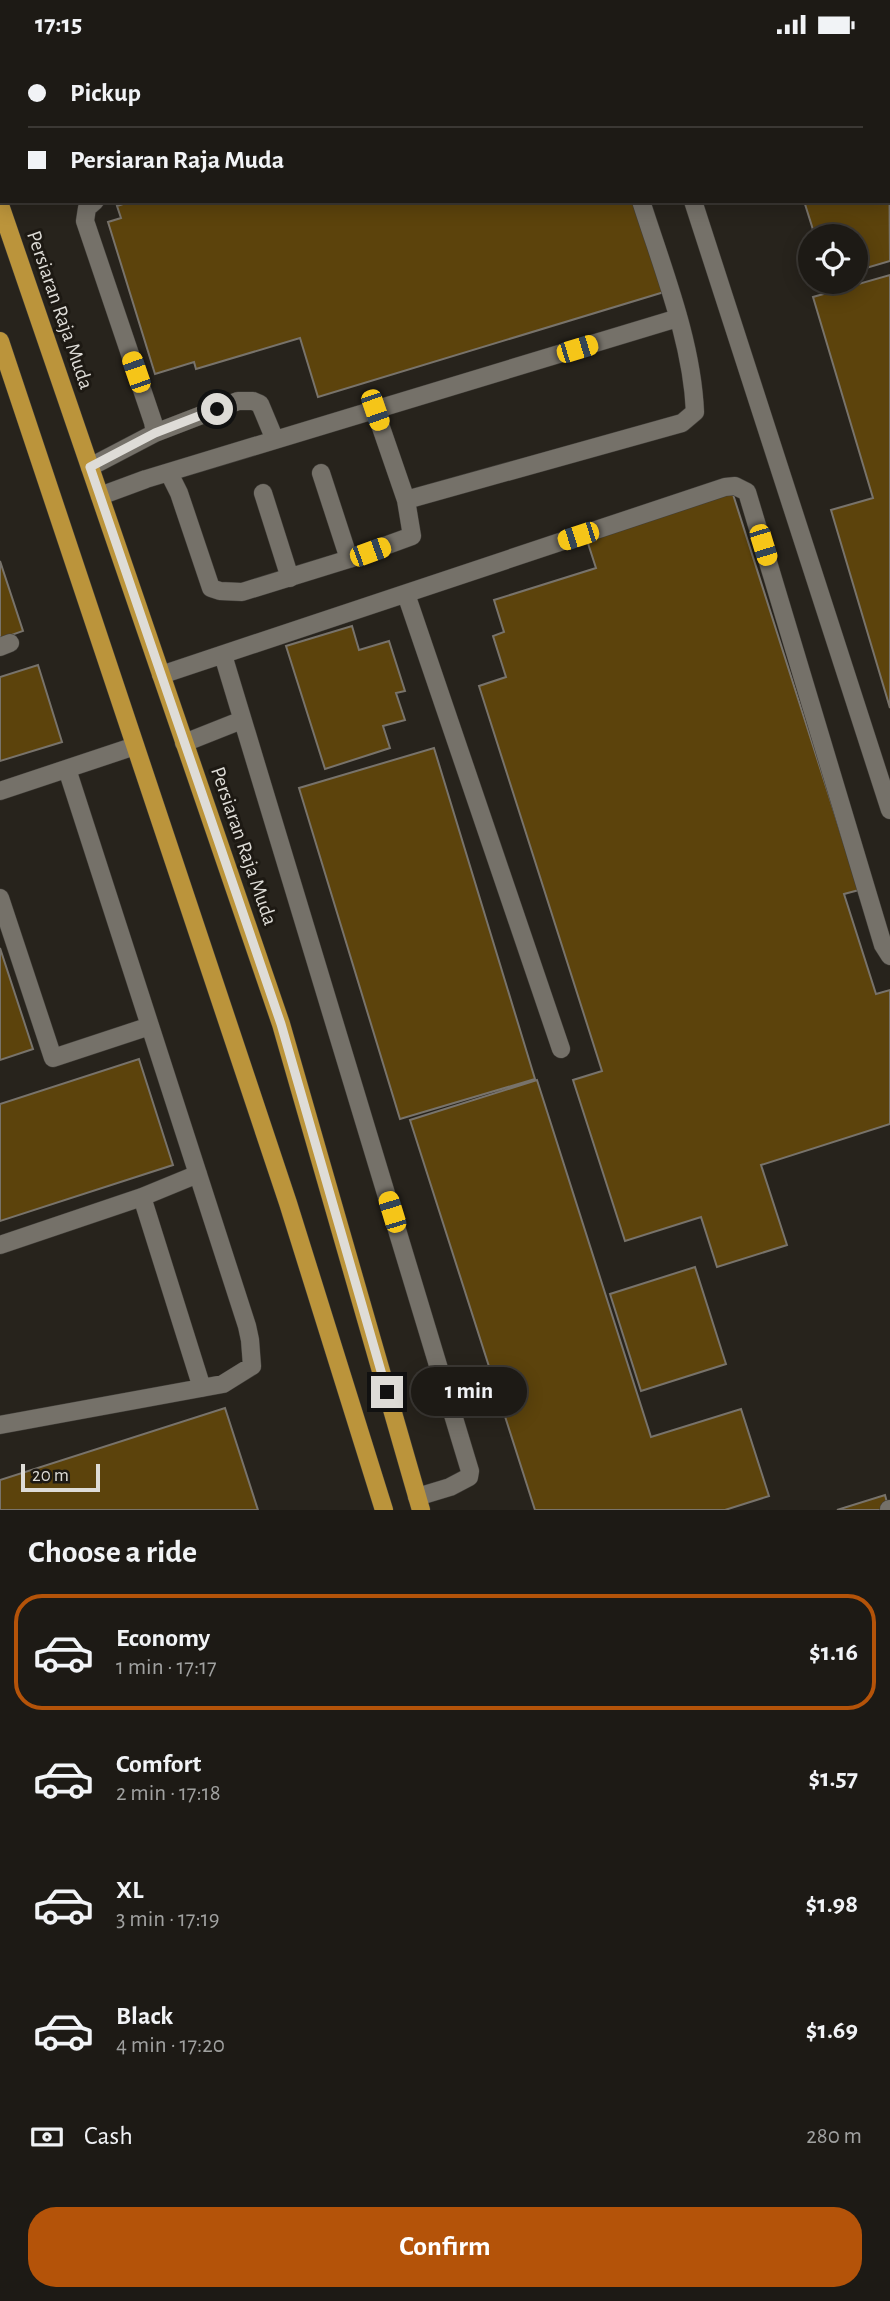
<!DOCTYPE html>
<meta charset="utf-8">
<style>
body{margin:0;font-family:"Alegreya Sans",sans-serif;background:#25231e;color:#f1f3f6;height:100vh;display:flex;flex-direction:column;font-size:26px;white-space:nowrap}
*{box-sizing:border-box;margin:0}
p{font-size:23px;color:#a0a1a0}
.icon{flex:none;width:38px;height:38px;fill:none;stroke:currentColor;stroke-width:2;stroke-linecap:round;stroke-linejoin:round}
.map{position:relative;height:1461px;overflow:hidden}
.drawer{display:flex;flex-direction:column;background:#1d1a15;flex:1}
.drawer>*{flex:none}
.hud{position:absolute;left:0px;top:0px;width:891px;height:154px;box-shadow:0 4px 18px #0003,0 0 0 2px #3b3834;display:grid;align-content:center;height:154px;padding:0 28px;background:#1d1a15}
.controls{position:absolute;left:798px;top:175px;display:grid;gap:14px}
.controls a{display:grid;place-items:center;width:70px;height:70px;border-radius:50%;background:#1d1a15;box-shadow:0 4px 18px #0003,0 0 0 2px #3b3834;font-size:35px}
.scale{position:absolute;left:21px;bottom:18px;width:79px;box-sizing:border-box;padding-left:7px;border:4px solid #dedcd7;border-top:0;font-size:19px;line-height:24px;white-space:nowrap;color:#dedcd7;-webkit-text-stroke:5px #1d1913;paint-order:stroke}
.end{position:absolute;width:32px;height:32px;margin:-16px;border:9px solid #dedcd7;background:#111;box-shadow:0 0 0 4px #111}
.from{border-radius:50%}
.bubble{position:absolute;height:49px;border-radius:24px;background:#1d1a15;box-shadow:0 4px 18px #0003,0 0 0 2px #3b3834;font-size:23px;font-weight:700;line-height:49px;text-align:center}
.car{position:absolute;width:21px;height:42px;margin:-21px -10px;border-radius:9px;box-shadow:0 0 5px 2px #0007;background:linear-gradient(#f5c518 24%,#345 0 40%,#f5c518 0 76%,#345 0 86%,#f5c518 0)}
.hud b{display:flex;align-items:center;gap:24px;height:66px;font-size:26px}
.hud b+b{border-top:2px solid #3b3834}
.hud i{width:18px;height:18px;background:#f1f3f6}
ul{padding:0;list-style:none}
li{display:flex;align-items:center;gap:21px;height:116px;margin:0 14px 10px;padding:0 14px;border:4px solid transparent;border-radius:28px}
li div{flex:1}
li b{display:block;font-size:26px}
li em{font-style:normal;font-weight:700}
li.current{border-color:#b45309}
li>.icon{width:63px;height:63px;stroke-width:1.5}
h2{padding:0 28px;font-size:32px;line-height:84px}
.pay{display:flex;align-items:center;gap:18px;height:77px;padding:0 28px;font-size:26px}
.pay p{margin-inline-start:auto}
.button{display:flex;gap:14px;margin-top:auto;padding:14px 28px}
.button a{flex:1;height:80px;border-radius:28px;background:#b45309;color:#fff;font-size:28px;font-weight:700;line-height:80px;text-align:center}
.status{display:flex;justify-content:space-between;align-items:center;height:49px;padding:0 35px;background:#1d1a15;direction:ltr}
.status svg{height:19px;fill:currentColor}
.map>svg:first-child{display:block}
</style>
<div class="status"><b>17:15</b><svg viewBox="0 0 49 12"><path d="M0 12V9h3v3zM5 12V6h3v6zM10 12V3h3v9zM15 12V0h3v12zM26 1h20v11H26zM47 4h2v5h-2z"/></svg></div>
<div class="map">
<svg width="890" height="1461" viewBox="0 0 890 1461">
<rect width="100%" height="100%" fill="#27231c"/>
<path fill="#5c430c" stroke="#78736b" stroke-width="2" d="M889,80L890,212L856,222V187H815L804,152H889Z
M132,152H636L664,243L318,348L300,289L196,320L194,313L155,325L108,173L121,169L117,157Z
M890,226V659L831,461L873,449L813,248Z
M731,439L859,841L844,845L876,945L890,941V1075L761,1116L787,1196L717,1218L701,1168L625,1192L573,1031L602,1022L479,637L506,628L493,587L504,583L494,551L596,519L585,485Z
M0,512L23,582L0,590Z
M352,577L359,601L389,592L405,642L396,644L405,671L383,677L390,699L325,720L286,597Z
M38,616L62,693L0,712V628Z
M434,699L535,1030L400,1070L299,739Z
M0,899L33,1000L0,1011Z
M139,1010L173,1116L0,1172V1055Z
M537,1031L651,1388L741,1360L769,1447L725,1461H535L410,1071Z
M695,1218L726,1315L641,1342L610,1245Z
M225,1359L258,1461H0V1431Z
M885,1446L889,1461H837Z"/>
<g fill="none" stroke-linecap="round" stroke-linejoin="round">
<g stroke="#413e39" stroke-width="19">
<path id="minor" d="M31,0L32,2
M245,0L246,2
M594,0V2
M643,0L644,2
M292,2L298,0
M551,2L556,0
M864,2L869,0
M889,68H890
M0,88L2,87
M95,152L87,159L85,172L153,373L155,384
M693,152L890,761
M375,361L406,451
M90,418L155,384L238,352H253L260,355L275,391
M169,424L179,444L211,539L220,542L242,543L349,510L412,487L406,451L682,374L695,363C692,292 663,221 641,152
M321,424L349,510
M263,444L290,529
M100,447L146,430L678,269
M406,545L561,1000
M0,598L10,594
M223,606L470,1422L469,1428L450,1438L417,1448
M161,626L725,438L735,437L747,443L883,896L890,907
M184,694L242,671
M0,742L135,697
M0,849L53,1009L150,977
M142,1148L202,1339
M0,1196L142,1148L198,1125
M0,1376L223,1335L252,1317L250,1291L247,1277L67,720
M889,1460H890"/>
</g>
<g stroke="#413e39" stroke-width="19">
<path id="major" d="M0,156L281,975L421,1461
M0,292L288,1154L384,1461"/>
</g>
<use href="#minor" stroke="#757169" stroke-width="18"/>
<use href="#major" stroke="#bb943b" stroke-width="18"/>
</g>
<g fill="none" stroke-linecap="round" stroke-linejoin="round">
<path stroke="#dedcd7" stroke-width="9" d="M217,360L155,384L90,418L281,975L387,1343"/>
</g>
<g text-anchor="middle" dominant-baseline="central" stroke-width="6" stroke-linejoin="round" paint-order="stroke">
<g font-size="21" fill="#dedcd7" stroke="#1d1913">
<text transform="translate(60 261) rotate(71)">Persiaran Raja Muda</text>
<text transform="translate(244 797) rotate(71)">Persiaran Raja Muda</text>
</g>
</g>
</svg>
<div class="controls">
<a><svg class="icon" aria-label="locate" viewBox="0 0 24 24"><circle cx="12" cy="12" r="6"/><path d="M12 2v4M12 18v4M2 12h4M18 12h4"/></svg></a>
</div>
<div class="scale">20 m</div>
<i class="end from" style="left:217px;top:360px"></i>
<i class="end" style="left:387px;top:1343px"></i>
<div class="bubble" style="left:411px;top:1318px;width:116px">1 min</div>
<i class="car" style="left:577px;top:300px;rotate:73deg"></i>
<i class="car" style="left:136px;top:323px;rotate:341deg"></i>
<i class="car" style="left:375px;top:361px;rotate:161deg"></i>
<i class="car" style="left:578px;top:487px;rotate:252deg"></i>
<i class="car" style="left:763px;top:496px;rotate:163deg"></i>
<i class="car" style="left:370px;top:503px;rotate:70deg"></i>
<i class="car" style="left:392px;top:1163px;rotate:343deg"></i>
<div class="hud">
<b><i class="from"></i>Pickup</b>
<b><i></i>Persiaran Raja Muda</b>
</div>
</div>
<section class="drawer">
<h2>Choose a ride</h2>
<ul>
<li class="current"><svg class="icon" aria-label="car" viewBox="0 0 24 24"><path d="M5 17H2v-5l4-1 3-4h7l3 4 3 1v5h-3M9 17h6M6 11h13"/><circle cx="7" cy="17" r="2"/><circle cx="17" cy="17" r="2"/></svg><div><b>Economy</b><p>1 min · 17:17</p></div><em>$1.16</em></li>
<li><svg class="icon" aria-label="car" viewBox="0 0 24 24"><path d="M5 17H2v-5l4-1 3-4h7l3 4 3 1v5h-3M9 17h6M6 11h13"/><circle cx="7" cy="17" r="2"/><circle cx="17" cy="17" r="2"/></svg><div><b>Comfort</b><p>2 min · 17:18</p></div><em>$1.57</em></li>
<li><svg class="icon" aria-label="car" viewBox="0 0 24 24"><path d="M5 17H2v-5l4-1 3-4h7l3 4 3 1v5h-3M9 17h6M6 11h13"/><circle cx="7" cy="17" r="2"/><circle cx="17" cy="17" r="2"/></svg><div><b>XL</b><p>3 min · 17:19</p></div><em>$1.98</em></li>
<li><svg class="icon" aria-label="car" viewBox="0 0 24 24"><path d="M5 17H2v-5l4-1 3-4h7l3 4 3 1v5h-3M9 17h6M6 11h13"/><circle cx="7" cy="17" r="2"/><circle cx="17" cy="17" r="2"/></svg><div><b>Black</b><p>4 min · 17:20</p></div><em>$1.69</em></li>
</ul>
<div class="pay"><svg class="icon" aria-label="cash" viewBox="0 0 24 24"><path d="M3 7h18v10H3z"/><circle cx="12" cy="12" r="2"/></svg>Cash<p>280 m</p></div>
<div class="button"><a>Confirm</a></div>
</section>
